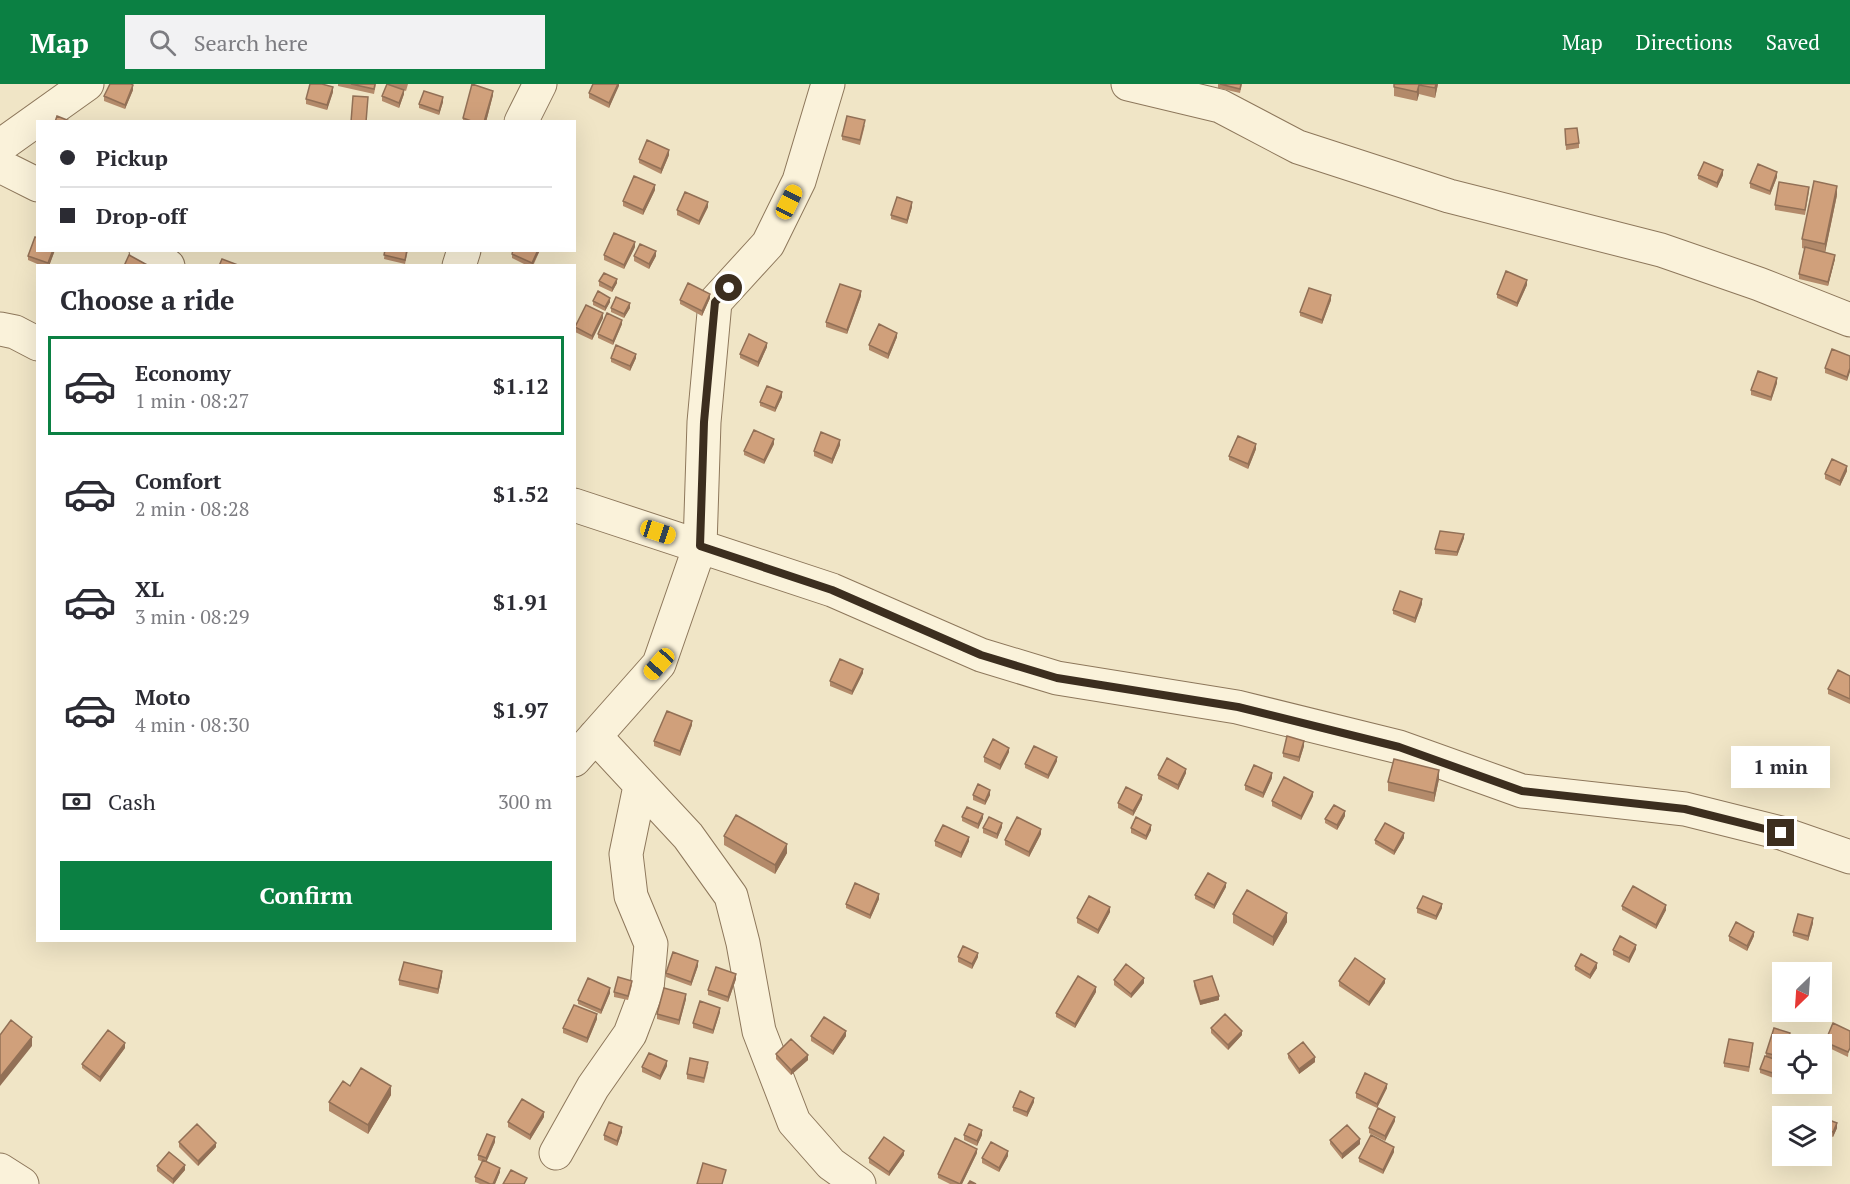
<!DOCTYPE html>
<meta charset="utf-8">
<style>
body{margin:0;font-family:"PT Serif",serif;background:#f2f2f3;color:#2b2b33;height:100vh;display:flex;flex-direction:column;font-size:22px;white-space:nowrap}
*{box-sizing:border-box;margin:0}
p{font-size:20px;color:#7c7c81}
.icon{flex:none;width:33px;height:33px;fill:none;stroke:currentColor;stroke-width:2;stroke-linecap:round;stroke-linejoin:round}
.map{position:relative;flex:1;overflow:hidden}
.sheet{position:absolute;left:36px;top:180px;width:540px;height:678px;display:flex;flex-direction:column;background:#fff;border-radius:0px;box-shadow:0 6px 24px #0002}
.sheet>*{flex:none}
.banner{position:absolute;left:36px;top:36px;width:540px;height:132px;border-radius:0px;box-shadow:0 6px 24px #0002;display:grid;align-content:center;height:132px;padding:0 24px;background:#fff}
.needle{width:39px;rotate:205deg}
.buttons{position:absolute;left:1772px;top:878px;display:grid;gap:12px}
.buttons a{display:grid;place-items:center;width:60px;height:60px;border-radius:0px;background:#fff;box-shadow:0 6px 24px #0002;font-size:30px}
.end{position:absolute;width:27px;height:27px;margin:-14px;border:8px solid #3c2e1f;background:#fff;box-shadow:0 0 0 3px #fff}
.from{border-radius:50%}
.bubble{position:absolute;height:42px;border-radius:0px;background:#fff;box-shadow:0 6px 24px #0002;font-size:20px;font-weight:800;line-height:42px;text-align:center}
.car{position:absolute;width:18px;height:36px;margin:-18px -9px;border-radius:8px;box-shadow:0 0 4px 2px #0007;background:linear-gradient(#f5c518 24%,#345 0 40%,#f5c518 0 76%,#345 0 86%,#f5c518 0)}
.banner b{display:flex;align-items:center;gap:21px;height:57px;font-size:22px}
.banner b+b{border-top:2px solid #e1e1e2}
.banner i{width:15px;height:15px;background:#2b2b33}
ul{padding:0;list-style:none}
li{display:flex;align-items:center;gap:18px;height:99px;margin:0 12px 9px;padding:0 12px;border:3px solid transparent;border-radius:0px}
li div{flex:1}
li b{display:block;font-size:22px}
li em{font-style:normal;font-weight:800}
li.on{border-color:#0b8043}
li>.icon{width:54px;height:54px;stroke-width:1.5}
h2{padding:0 24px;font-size:27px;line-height:72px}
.pay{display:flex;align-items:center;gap:15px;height:66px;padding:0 24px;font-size:22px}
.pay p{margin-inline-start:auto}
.button{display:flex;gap:12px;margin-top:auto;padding:12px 24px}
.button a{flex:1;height:69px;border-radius:0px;background:#0b8043;color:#fff;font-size:24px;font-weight:800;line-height:69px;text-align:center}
header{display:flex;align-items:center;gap:36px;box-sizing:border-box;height:84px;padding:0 30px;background:#0b8043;color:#fff}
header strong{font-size:28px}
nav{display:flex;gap:33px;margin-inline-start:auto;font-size:21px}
.search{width:420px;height:54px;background:#f2f2f3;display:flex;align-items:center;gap:15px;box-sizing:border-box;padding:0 21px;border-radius:0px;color:#7c7c81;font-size:22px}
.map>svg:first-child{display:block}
</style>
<header>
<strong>Map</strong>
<div class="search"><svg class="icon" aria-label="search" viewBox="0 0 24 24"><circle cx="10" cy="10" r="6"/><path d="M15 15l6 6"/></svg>Search here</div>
<nav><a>Map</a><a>Directions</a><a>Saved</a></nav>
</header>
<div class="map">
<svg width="1850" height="1100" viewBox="0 0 1850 1100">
<rect width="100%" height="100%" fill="#f0e5c6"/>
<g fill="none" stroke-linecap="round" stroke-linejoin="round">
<g stroke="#8d775b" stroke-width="35">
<path id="minor" d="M1128,0L1220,22L1298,63L1449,112L1661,166L1759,200L1850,236
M521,38L540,0
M0,62L87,0
M0,82L38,101
M146,166L168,182
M459,182L464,166
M0,245L15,248L38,260
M574,421L832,506L981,571L1057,594L1237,623L1399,663L1522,707L1685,725L1781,749L1850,773
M595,652L688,752L731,812L743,859L759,947L794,1038L831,1080L859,1100
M574,676L659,580L700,462L704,338L715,218L768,160L799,97L828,0
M556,1069L593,1003L630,950L647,905L651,860L631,812L626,770L640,702
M0,1086L22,1100"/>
</g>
<use href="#minor" stroke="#faf2da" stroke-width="33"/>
</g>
<path fill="#b38a6a" d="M338,0H376L374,10L338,2Z
M387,0H408L406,7L404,6V10L399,24L382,17V12Z
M619,0L609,24L589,14V9Z
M1218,0H1242L1240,9L1218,4Z
M1394,0H1438L1435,14L1419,10L1417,17L1394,12Z
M133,6L125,25L104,17V12Z
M333,8L327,26L306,20V15Z
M493,11L486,38H463V34Z
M443,18L439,31L419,24V20Z
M865,41L860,61L842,56V52Z
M1565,45L1579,59V64L1566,66Z
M669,71L661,90L639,79V75Z
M1698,91H1723L1717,104L1698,95Z
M1777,93L1770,111L1750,104V99Z
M655,106L643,131L623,122V117Z
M1809,107L1805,131L1775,126V121Z
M1837,111L1825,168L1835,175L1828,202L1799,195V190L1805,165L1802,164V155Z
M708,123L699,141L677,131V126Z
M912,123L907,140L891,135V131Z
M635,163L624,185L604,176V171Z
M38,166H55L49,182H42L28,176V172Z
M385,166H408L405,180L384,175Z
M540,166L533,182H528L512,174V170Z
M634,172H656L649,185L634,177Z
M599,197L617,199L612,208L599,202Z
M1527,201L1517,223L1497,214V210Z
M861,212L847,250L826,243V238Z
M710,214L702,232L680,220V216Z
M1331,216L1322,240L1300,232V228Z
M593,217L610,218L605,227L593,221Z
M611,224H630L624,234L611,228Z
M603,234L592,256L575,248V243Z
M622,240L613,261L598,254V250Z
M897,253L888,275L869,266V261Z
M767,263L758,283L740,274V270Z
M1850,272L1847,297L1825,289V284Z
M611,274H636L630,287L611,278Z
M1777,299L1771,317L1751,311V306Z
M782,313L775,328L760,322V318Z
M774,360L764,380L744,371V367Z
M840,361L832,380L814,372V367Z
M1256,365L1248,385L1229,376V372Z
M1847,387L1840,402L1825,395V390Z
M1464,454L1457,472L1435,470V465Z
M1422,520L1415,539L1393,530V526Z
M863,589L852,611L830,602V597Z
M1850,592V620L1828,610V605Z
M692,641L680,672L654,662V657Z
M1304,662L1299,678L1283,673V669Z
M1009,668L1000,686L984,678V673Z
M1057,677L1048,695L1025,684V680Z
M1808,677L1804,704L1780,701V696Z
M1186,689L1178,706L1158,695V691Z
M1272,694L1263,714L1245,706V701Z
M1439,695L1434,718L1388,707V698Z
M973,711H990L985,721L973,716Z
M1313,712L1301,736L1272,722V717Z
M1142,715L1133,732L1118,724V719Z
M1345,732L1337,746L1325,739V735Z
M962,733L983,734L978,745L962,737Z
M1002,743L997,755L983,749V744Z
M1131,744L1151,746L1146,756L1131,749Z
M1041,750L1029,773L1005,761V756Z
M724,752L787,769L775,790L724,761Z
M1404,754L1394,771L1375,760V756Z
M935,757H969L961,774L935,762Z
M1226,803L1214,825L1195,815V811Z
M879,815L870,835L846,824V820Z
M1622,822L1666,826L1656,845L1622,826Z
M1417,824H1442L1436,836L1417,829Z
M1110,828L1098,850L1077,839V834Z
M1233,830L1287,838L1273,862L1233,839Z
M1813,839L1808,857L1793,852V848Z
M1729,852H1754L1747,867L1729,857Z
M1636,865L1629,879L1613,871V866Z
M958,873H978L972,885L958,878Z
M698,882L691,902L666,893V889Z
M1575,882L1597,884L1590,895L1575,886Z
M442,892L438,910L399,901V896Z
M736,895L728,918L708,911V906Z
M1114,896L1144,899L1131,914L1114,901Z
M1194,897L1219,916L1200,921L1194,902Z
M1339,897L1385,899L1369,922L1339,902Z
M632,901L628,916L614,913V908Z
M1096,908L1075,944L1056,933V929Z
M610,909L601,930L578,920V916Z
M686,915L679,941L657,935V930Z
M1773,926L1789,927L1785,936L1773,931Z
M720,928L713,950L693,944V939Z
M597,935L587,959L563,949V944Z
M1211,944L1242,951L1228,966L1211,949Z
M1850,947L1848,973L1825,962V958Z
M811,952H846L833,971L811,957Z
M1790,954L1782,960V978L1780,977V982L1776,995L1760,989V985L1766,972V969Z
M125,964L100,998L82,984V980Z
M1753,964L1749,988L1724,983V979Z
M776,970L808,976L791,991L776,975Z
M1288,970L1315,978L1299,990L1288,974Z
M667,982L660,996L642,988V983Z
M708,983L704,999L687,995V990Z
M350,1002L391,1011L368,1050L329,1027V1018Z
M1387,1004L1377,1024L1356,1014V1009Z
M1034,1018L1027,1033L1013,1027V1023Z
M544,1033L530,1056L508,1043V1038Z
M1821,1033L1837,1044L1833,1053L1821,1048Z
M1395,1037L1385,1057L1369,1049V1044Z
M622,1048L617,1062L604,1056V1051Z
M964,1051H982L977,1062L964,1056Z
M1330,1056L1360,1060L1342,1075L1330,1060Z
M179,1058L216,1063L198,1082L179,1063Z
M495,1058L486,1077L500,1088L495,1100H480L475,1098V1093L483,1078L478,1076V1071Z
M1394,1068L1383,1090L1359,1078V1074Z
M977,1069L962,1100H950L938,1094V1090Z
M904,1071L889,1092L869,1079V1074Z
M1008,1072L999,1088L982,1079V1074Z
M157,1082L185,1086L173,1100L157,1087Z"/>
<path fill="#927056" d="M618,0H619V2L609,24V19Z
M1436,0H1438L1435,14V4Z
M133,1V6L125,25V21Z
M1419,1V10L1417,17V8Z
M333,3V8L327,26V21Z
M404,6V10L399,24V19Z
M493,7V11L486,38H484Z
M443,13V18L439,31V27Z
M669,66V71L661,90V85Z
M1723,86V91L1717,104V99Z
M1777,88V93L1770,111V107Z
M655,101V106L643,131V126Z
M1837,102V111L1825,169V160Z
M708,118V123L699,141V137Z
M912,118V123L907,140V136Z
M635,158V163L624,185V181Z
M53,166H55L49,182H48Z
M538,166H540L532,182V179Z
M656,167V172L649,185V180Z
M1835,171V175L1828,202V198Z
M617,195V199L612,208V204Z
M1527,196V201L1517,223V219Z
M861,207V212L847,250V246Z
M710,210V214L702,232V227Z
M1331,211V216L1322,240V236Z
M610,214V218L605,227V223Z
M630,219V224L624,234V230Z
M603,229V234L592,256V252Z
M622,236V240L613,261V257Z
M897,249V253L888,275V270Z
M767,259V263L758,283V278Z
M636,270V274L630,287V282Z
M1850,284V288L1847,297V293Z
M1777,294V299L1771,317V313Z
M782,308V313L775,328V324Z
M774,355V360L764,380V376Z
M840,356V361L832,380V375Z
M1256,360V365L1248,385V380Z
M1847,382V387L1840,402V397Z
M1464,450V454L1457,472V468Z
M1422,515V520L1415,539V534Z
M863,585V589L852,611V607Z
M692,637V641L680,672V667Z
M1304,657V662L1299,678V673Z
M1009,664V668L1000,686V681Z
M1057,673V677L1048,695V691Z
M1186,685V689L1178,706V701Z
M1439,686V695L1434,718V709Z
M1272,689V694L1263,714V709Z
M990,706V711L985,721V717Z
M1313,708V712L1301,736V732Z
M1142,711V715L1133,732V727Z
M1345,727V732L1337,746V741Z
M983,730V734L978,745V740Z
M1002,739V743L997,755V750Z
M1151,741V746L1146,756V752Z
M1041,745V750L1029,773V768Z
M1404,749V754L1394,771V767Z
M969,753V757L961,774V769Z
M787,760V769L775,790V781Z
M1226,799V803L1214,825V821Z
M879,810V815L870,835V831Z
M1442,820V824L1436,836V832Z
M1666,821V826L1656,845V841Z
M1110,823V828L1098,850V846Z
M1287,829V838L1273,862V853Z
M1813,834V839L1808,857V852Z
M1754,848V852L1747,867V862Z
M1636,861V865L1629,879V874Z
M978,869V873L972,885V880Z
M698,877V882L691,902V898Z
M1597,879V884L1590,895V891Z
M442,887V892L438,910V905Z
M736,890V895L728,918V913Z
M1144,894V899L1131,914V910Z
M1385,895V899L1369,922V918Z
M1096,903V908L1075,944V940Z
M610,904V909L601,930V926Z
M686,910V915L679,941V936Z
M1219,912V916L1200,921V917Z
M720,924V928L713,950V946Z
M597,930V935L587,959V954Z
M846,947V952L833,971V967Z
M1242,947V951L1228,966V961Z
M32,953V962L0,1002V993Z
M125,959V964L100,998V993Z
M808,971V976L791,991V986Z
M1315,973V978L1299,990V985Z
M667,977V982L660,996V992Z
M1780,977V982L1776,995V990Z
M1387,1000V1004L1377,1024V1020Z
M391,1002V1011L368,1050V1041Z
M1034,1014V1018L1027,1033V1028Z
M544,1028V1033L530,1056V1051Z
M1395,1033V1037L1385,1057V1052Z
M1837,1039V1044L1833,1053V1048Z
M622,1043V1048L617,1062V1057Z
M982,1046V1051L977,1062V1057Z
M495,1053V1058L486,1079V1074Z
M1360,1055V1060L1342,1075V1070Z
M216,1059V1063L198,1082V1077Z
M1394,1063V1068L1383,1090V1086Z
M977,1065V1069L962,1100H960Z
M904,1067V1071L889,1092V1088Z
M1008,1067V1072L999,1088V1084Z
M185,1081V1086L173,1100V1095Z
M500,1084V1088L495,1100H493Z"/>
<path fill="#d0a07b" stroke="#927056" stroke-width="1.5" d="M110,0H131L133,1L125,21L104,12Z
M310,0H322L333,3L327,21L306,15Z
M351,0H375L374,5Z
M387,0L404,6L399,19L382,12Z
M472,0L493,7L484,38H474L463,34Z
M593,0H618L609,19L589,9Z
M1220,0H1241L1240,5Z
M1394,0H1436L1435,4L1419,1L1417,8L1394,3Z
M424,7L443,13L439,27L419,20Z
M353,12L368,13L366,38H351Z
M57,32L72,38H55Z
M847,32L865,36L860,56L842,52Z
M1577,44L1579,59L1566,61L1565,45Z
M647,56L669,66L661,85L639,75Z
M1704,78L1723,86L1717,99L1698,91Z
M1758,80L1777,88L1770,107L1750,99Z
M634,92L655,101L643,126L623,117Z
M1814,97L1837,102L1825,160L1802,155Z
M1779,98L1809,103L1805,126L1775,121Z
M685,108L708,118L699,137L677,126Z
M897,113L912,118L907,136L891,131Z
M614,149L635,158L624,181L604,171Z
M35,153L38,154V166H53L48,179L28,172Z
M640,160L656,167L649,180L634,172Z
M1805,163L1835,171L1828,198L1799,190Z
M385,166H407L405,176L384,171Z
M513,166H538L532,179L512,170Z
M129,171L149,182H124Z
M222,175L238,181L237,182H219Z
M1506,187L1527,196L1517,219L1497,210Z
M604,189L617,195L612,204L599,197Z
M688,199L710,210L702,227L680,216Z
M840,200L861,207L847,246L826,238Z
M1309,204L1331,211L1322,236L1300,228Z
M598,207L610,214L605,223L593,217Z
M616,213L630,219L624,230L611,224Z
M586,221L603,229L592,252L575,243Z
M607,229L622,236L613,257L598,250Z
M879,240L897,249L888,270L869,261Z
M749,250L767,259L758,278L740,270Z
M616,261L636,270L630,282L611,274Z
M1832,265L1850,272V284L1847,293L1825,284Z
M1758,287L1777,294L1771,313L1751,306Z
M767,302L782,308L775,324L760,318Z
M754,346L774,355L764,376L744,367Z
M821,348L840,356L832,375L814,367Z
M1238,352L1256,360L1248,380L1229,372Z
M1832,375L1847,382L1840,397L1825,390Z
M1440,447L1464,450L1457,468L1435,465Z
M1400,507L1422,515L1415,534L1393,526Z
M840,575L863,585L852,607L830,597Z
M1838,586L1850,592V615L1828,605Z
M667,627L692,637L680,667L654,657Z
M1287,652L1304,657L1299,673L1283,669Z
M993,655L1009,664L1000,681L984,673Z
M1034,662L1057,673L1048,691L1025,680Z
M1783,669L1808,672L1804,699L1780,696Z
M1167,674L1186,685L1178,701L1158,691Z
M1394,675L1439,686L1434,709L1388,698Z
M1254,681L1272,689L1263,709L1245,701Z
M1284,693L1313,708L1301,732L1272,717Z
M978,700L990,706L985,717L973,711Z
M1126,703L1142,711L1133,727L1118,719Z
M1334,721L1345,727L1337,741L1325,735Z
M967,723L983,730L978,740L962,733Z
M736,731L787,760L775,781L724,752Z
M989,733L1002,739L997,750L983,744Z
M1017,733L1041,745L1029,768L1005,756Z
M1136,733L1151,741L1146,752L1131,744Z
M1385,739L1404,749L1394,767L1375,756Z
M943,741L969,753L961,769L935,757Z
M1208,789L1226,799L1214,821L1195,811Z
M855,799L879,810L870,831L846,820Z
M1633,802L1666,821L1656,841L1622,822Z
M1247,806L1287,829L1273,853L1233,830Z
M1089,812L1110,823L1098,846L1077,834Z
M1423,812L1442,820L1436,832L1417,824Z
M1798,830L1813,834L1808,852L1793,848Z
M1736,838L1754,848L1747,862L1729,852Z
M1620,852L1636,861L1629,874L1613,866Z
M963,862L978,869L972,880L958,873Z
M673,868L698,877L691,898L666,889Z
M1581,870L1597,879L1590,891L1575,882Z
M1355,874L1385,895L1369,918L1339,897Z
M404,878L442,887L438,905L399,896Z
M1126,880L1144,894L1131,910L1114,896Z
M716,883L736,890L728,913L708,906Z
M1078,892L1096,903L1075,940L1056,929Z
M1212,892L1219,912L1200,917L1194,897Z
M618,893L632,897L628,912L614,908Z
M588,894L610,904L601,926L578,916Z
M664,904L686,910L679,936L657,930Z
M1779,912L1782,914V927H1787L1785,931L1773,926Z
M700,917L720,924L713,946L693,939Z
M574,921L597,930L587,954L563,944Z
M1225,930L1242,947L1228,961L1211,944Z
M824,933L846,947L833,967L811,952Z
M11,936L32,953L0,993V951Z
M1833,939L1850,947V964L1848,968L1825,958Z
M1774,944L1790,949L1787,960H1782V973L1766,969Z
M108,946L125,959L100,993L82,980Z
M791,955L808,971L791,986L776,970Z
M1729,955L1753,959L1749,983L1724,979Z
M1303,958L1315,973L1299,985L1288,970Z
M649,969L667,977L660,992L642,983Z
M1765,972L1780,977L1776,990L1760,985Z
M690,974L708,978L704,994L687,990Z
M361,984L391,1002L368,1041L329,1018L343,997L350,1002Z
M1365,989L1387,1000L1377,1020L1356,1009Z
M1020,1007L1034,1014L1027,1028L1013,1023Z
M522,1015L544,1028L530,1051L508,1038Z
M1378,1024L1395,1033L1385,1052L1369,1044Z
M1821,1033L1837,1039L1833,1048L1821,1043Z
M609,1038L622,1043L617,1057L604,1051Z
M197,1040L216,1059L198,1077L179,1058Z
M969,1040L982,1046L977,1057L964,1051Z
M1347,1041L1360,1055L1342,1070L1330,1056Z
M487,1050L495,1053L486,1074L478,1071Z
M1371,1051L1394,1063L1383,1086L1359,1074Z
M884,1053L904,1067L889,1088L869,1074Z
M955,1054L977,1065L960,1100L938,1090Z
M991,1058L1008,1067L999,1084L982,1074Z
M169,1068L185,1081L173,1095L157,1082Z
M483,1076L500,1084L493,1100H490L475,1093Z
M703,1079L726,1086L722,1100H697Z
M511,1086L527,1094L524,1100H503Z
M970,1097L976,1100H968Z"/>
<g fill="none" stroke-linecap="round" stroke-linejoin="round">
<path stroke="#3c2e1f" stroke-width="8" d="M729,204L715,218L704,338L700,462L832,506L981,571L1057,594L1238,623L1399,663L1522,707L1685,725L1781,749"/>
</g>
</svg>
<div class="buttons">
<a><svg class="needle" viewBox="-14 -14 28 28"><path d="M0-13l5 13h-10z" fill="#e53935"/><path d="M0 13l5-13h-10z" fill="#7c7c81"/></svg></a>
<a><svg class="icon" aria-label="locate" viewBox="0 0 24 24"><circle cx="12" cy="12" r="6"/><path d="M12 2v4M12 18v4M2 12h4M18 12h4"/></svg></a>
<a><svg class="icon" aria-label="layers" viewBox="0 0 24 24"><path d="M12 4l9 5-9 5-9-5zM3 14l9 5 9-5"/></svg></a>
</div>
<i class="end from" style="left:729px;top:204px"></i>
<i class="end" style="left:1781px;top:749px"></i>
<div class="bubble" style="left:1731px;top:662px;width:99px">1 min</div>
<i class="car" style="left:789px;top:118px;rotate:26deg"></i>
<i class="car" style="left:658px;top:448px;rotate:108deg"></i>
<i class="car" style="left:659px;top:580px;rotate:222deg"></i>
<div class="banner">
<b><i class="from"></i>Pickup</b>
<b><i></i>Drop-off</b>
</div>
<section class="sheet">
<h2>Choose a ride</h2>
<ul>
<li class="on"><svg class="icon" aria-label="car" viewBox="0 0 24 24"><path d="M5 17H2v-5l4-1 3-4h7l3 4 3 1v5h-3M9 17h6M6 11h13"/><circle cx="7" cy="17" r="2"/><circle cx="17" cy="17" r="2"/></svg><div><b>Economy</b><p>1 min · 08:27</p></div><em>$1.12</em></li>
<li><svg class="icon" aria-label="car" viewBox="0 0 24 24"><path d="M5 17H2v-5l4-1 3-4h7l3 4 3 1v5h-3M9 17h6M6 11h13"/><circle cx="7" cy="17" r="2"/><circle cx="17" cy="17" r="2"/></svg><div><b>Comfort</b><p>2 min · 08:28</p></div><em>$1.52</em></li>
<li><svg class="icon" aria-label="car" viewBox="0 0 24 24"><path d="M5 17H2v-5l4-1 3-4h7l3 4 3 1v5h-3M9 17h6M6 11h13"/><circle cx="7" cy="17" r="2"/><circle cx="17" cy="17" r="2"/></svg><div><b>XL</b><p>3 min · 08:29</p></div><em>$1.91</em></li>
<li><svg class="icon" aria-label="car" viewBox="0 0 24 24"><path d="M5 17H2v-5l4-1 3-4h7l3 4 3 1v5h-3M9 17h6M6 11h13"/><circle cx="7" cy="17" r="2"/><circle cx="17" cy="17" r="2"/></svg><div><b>Moto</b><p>4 min · 08:30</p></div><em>$1.97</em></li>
</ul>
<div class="pay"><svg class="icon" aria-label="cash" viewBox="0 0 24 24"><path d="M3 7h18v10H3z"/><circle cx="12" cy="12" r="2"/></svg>Cash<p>300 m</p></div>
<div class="button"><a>Confirm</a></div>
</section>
</div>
